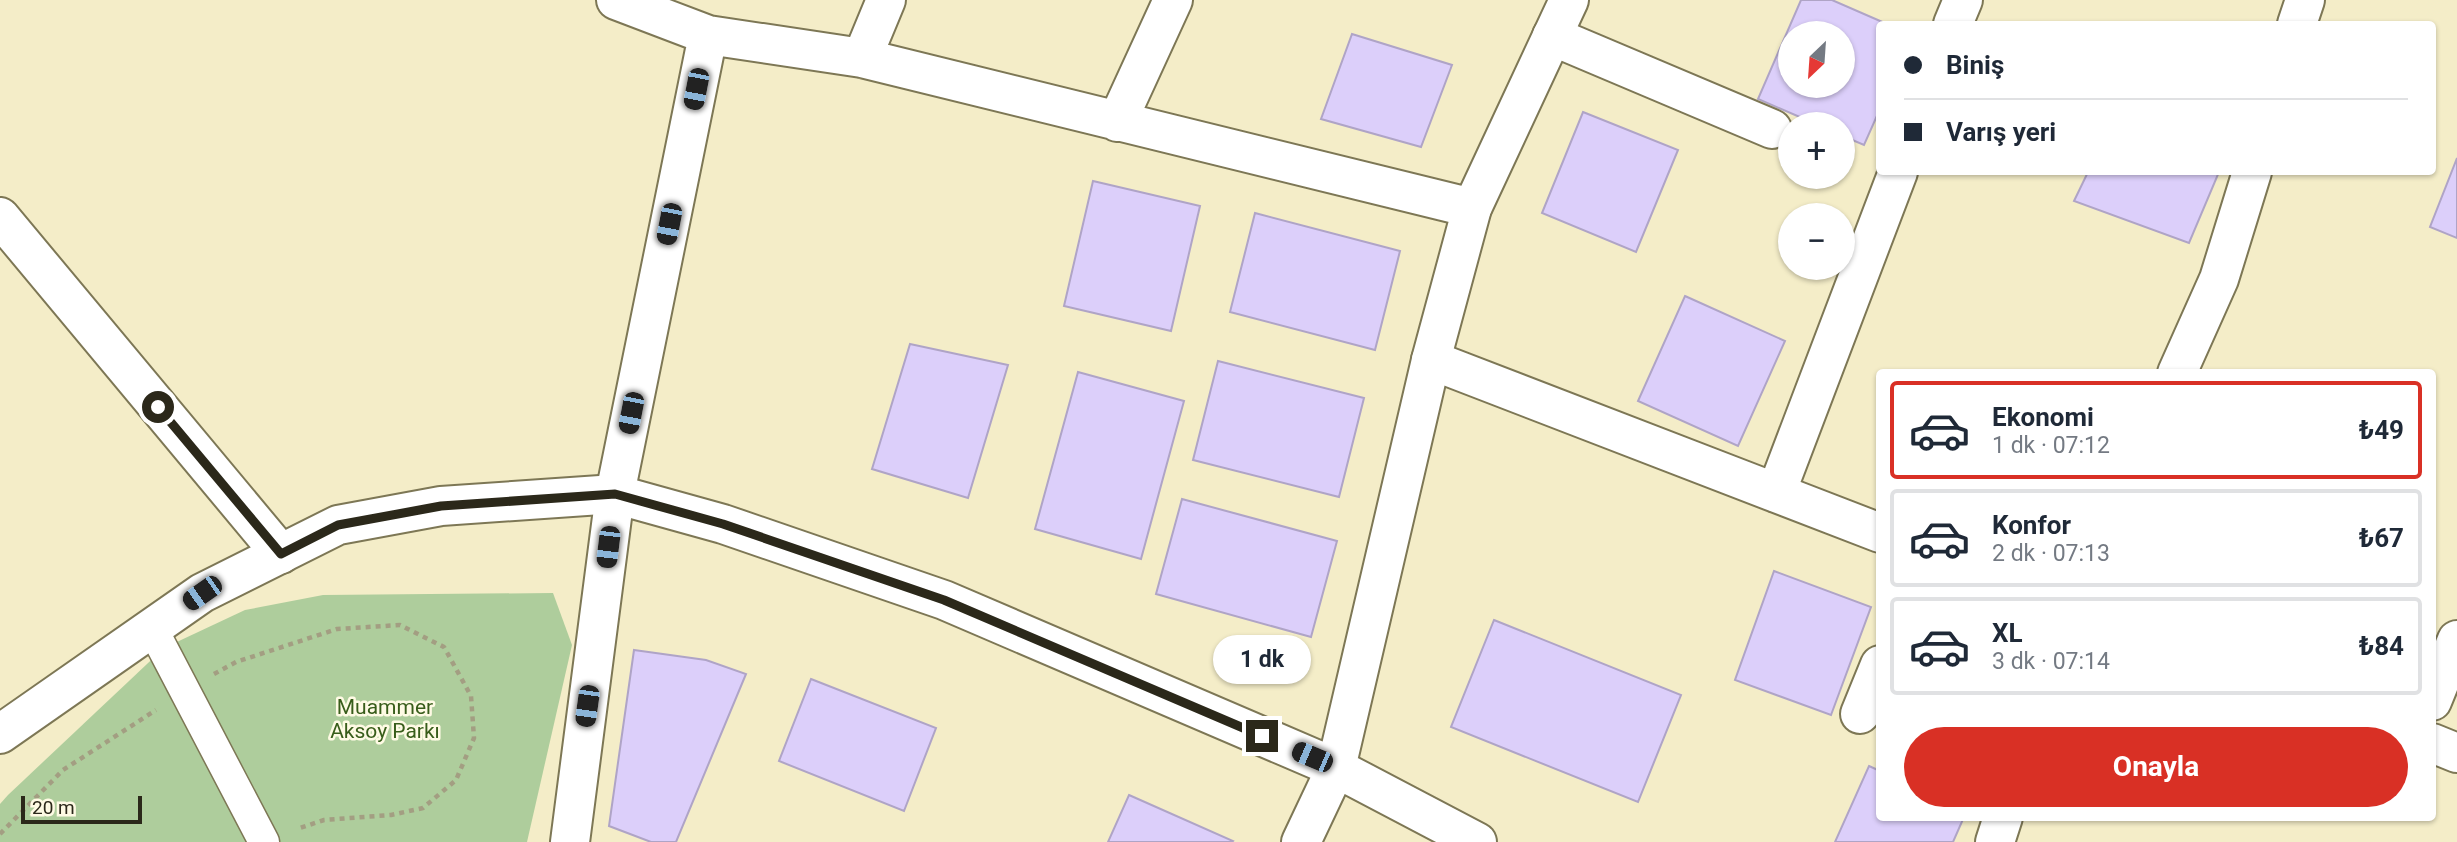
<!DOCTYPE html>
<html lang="tr">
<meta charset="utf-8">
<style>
body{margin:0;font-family:Roboto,sans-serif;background:#f6f6f7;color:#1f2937;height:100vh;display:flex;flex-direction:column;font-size:26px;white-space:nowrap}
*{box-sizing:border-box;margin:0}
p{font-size:23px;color:#747a83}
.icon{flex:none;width:38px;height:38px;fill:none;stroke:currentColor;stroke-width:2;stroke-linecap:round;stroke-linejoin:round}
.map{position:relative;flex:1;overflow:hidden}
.sheet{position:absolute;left:1876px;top:369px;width:560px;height:452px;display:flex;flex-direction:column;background:#fff;border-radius:7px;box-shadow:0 2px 5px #0004}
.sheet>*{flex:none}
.guide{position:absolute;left:1876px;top:21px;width:560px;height:154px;border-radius:7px;box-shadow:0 2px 5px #0004;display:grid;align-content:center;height:154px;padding:0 28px;background:#fff}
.needle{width:46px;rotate:205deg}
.buttons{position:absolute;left:1778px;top:21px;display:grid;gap:14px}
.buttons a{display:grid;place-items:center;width:77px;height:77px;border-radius:50%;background:#fff;box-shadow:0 2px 5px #0004;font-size:35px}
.scale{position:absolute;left:21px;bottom:18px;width:121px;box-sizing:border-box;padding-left:7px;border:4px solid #2b281a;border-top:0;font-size:19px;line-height:24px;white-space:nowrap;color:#2b281a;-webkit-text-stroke:5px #fefae4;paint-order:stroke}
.end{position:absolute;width:32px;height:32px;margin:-16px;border:9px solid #2b281a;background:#fff;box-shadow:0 0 0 4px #fff}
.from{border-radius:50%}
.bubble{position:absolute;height:49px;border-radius:24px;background:#fff;box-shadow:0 2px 5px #0004;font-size:23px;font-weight:700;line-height:49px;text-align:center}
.car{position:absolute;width:21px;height:42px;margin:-21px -10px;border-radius:9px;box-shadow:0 0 5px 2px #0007;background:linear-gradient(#222 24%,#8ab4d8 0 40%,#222 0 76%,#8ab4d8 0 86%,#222 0)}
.guide b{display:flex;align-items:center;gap:24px;height:66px;font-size:26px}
.guide b+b{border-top:2px solid #e0e1e3}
.guide i{width:18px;height:18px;background:#1f2937}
ul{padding:12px 0 0;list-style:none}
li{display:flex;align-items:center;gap:21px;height:98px;margin:0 14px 10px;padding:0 14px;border:4px solid #e0e1e3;border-radius:7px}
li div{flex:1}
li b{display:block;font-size:26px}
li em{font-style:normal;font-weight:700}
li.current{border-color:#d93025}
li>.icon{width:63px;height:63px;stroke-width:1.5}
.button{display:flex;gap:14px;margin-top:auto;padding:14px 28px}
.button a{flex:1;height:80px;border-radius:42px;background:#d93025;color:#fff;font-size:28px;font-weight:700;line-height:80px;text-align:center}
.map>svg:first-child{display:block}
</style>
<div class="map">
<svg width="2457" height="842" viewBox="0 0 2457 842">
<rect width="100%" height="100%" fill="#f4edc8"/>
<path fill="#aecd9c" d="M553,593L572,645L527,842H0V804L8,795L164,648L245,610L323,595Z"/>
<path fill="#dccffa" stroke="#afa4c6" stroke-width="2" fill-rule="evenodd" d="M1801,0H1832L1887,24H1880V109L1864,145L1843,136V124H1816L1758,99ZM1790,33H1843V86H1790Z
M1352,34L1452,65L1421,147L1321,119Z
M1583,112L1678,150L1636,252L1542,213Z
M2457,158V238L2430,227Z
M2088,172H2219L2189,243L2074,201Z
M1093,181L1200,206L1171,331L1064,306Z
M1255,213L1400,251L1375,350L1230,312Z
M1685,296L1785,341L1738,446L1638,401Z
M910,344L1008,365L968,498L872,469Z
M1218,361L1364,398L1339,497L1193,460Z
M1078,372L1184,401L1141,559L1035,529Z
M1182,499L1337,541L1311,637L1156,594Z
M1774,571L1871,607L1831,715L1735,680Z
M1494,620L1681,695L1638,802L1451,727Z
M634,650L706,660L746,674L676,842H651L609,826Z
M811,679L936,728L904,811L779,761Z
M1869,766L1880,771V817H1964L1953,842H1835Z
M1129,795L1233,841L1232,842H1108Z"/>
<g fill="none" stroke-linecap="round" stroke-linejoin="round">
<g stroke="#7d7755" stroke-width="33">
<path id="pedestrian" d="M152,628L264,842"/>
</g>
<g stroke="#7d7755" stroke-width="42">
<path id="minor" d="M616,0L708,35
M1953,24L1963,0
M2297,24L2305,0
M1552,36L1772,129
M862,58L886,0
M1117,122L1173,0
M0,217L281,554
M1431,360L1880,533
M2177,373L2219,279L2252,172
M1776,493L1898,172
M2432,701L2457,640
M1860,714L1880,665
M2432,743L2457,753
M570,842L615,494L708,35L862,58L1472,208
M1995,842L2003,817"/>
</g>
<g stroke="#7d7755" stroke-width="42">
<path id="tertiary" d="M0,734L202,593L338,525L441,506L615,494L723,524L944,600L1336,768L1477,842
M1301,842L1336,768L1431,360L1472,208L1569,0"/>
</g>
<path stroke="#a39e82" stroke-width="4.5" stroke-dasharray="5 5" stroke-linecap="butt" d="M214,674L236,662L337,629L400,625L444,647L471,696L474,738L456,780L423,808L391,815L324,820L297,829
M0,834L63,770L156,710"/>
<use href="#pedestrian" stroke="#fff" stroke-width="30"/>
<use href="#minor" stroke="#fff" stroke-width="38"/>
<use href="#tertiary" stroke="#fff" stroke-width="38"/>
</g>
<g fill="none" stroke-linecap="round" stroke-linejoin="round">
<path stroke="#2b281a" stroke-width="9" d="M158,407L281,554L338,525L441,506L615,494L723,524L944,600L1262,736"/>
</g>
<g text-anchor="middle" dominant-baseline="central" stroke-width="5" stroke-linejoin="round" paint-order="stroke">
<g font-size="21" fill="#385d1a" stroke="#fefae4">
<text x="385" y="707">Muammer<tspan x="385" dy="24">Aksoy Parkı</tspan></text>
</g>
</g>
</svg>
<div class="buttons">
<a><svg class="needle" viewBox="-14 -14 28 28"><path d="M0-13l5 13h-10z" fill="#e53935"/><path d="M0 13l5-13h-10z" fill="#747a83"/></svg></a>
<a>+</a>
<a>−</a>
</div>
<div class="scale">20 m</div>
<i class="end from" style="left:158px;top:407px"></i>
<i class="end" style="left:1262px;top:736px"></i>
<div class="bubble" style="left:1213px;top:635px;width:98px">1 dk</div>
<i class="car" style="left:696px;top:89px;rotate:191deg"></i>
<i class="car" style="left:669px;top:224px;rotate:191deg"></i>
<i class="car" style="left:631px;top:413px;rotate:191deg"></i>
<i class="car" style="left:608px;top:547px;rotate:187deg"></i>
<i class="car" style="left:202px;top:593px;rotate:235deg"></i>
<i class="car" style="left:587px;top:706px;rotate:188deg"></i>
<i class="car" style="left:1312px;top:757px;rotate:293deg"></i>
<div class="guide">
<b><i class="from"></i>Biniş</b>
<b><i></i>Varış yeri</b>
</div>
<section class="sheet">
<ul>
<li class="current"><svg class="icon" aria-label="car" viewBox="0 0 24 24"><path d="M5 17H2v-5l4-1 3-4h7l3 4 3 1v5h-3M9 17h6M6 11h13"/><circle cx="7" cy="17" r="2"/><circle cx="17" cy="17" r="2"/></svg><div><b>Ekonomi</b><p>1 dk · 07:12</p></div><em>₺49</em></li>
<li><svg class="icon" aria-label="car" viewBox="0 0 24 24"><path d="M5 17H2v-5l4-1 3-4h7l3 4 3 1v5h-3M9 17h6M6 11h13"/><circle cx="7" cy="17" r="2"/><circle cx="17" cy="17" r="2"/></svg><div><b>Konfor</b><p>2 dk · 07:13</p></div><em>₺67</em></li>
<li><svg class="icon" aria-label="car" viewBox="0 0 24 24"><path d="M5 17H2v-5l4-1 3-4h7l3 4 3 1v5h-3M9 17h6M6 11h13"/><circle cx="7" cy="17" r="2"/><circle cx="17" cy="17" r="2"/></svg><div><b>XL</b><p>3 dk · 07:14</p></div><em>₺84</em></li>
</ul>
<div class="button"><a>Onayla</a></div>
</section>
</div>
